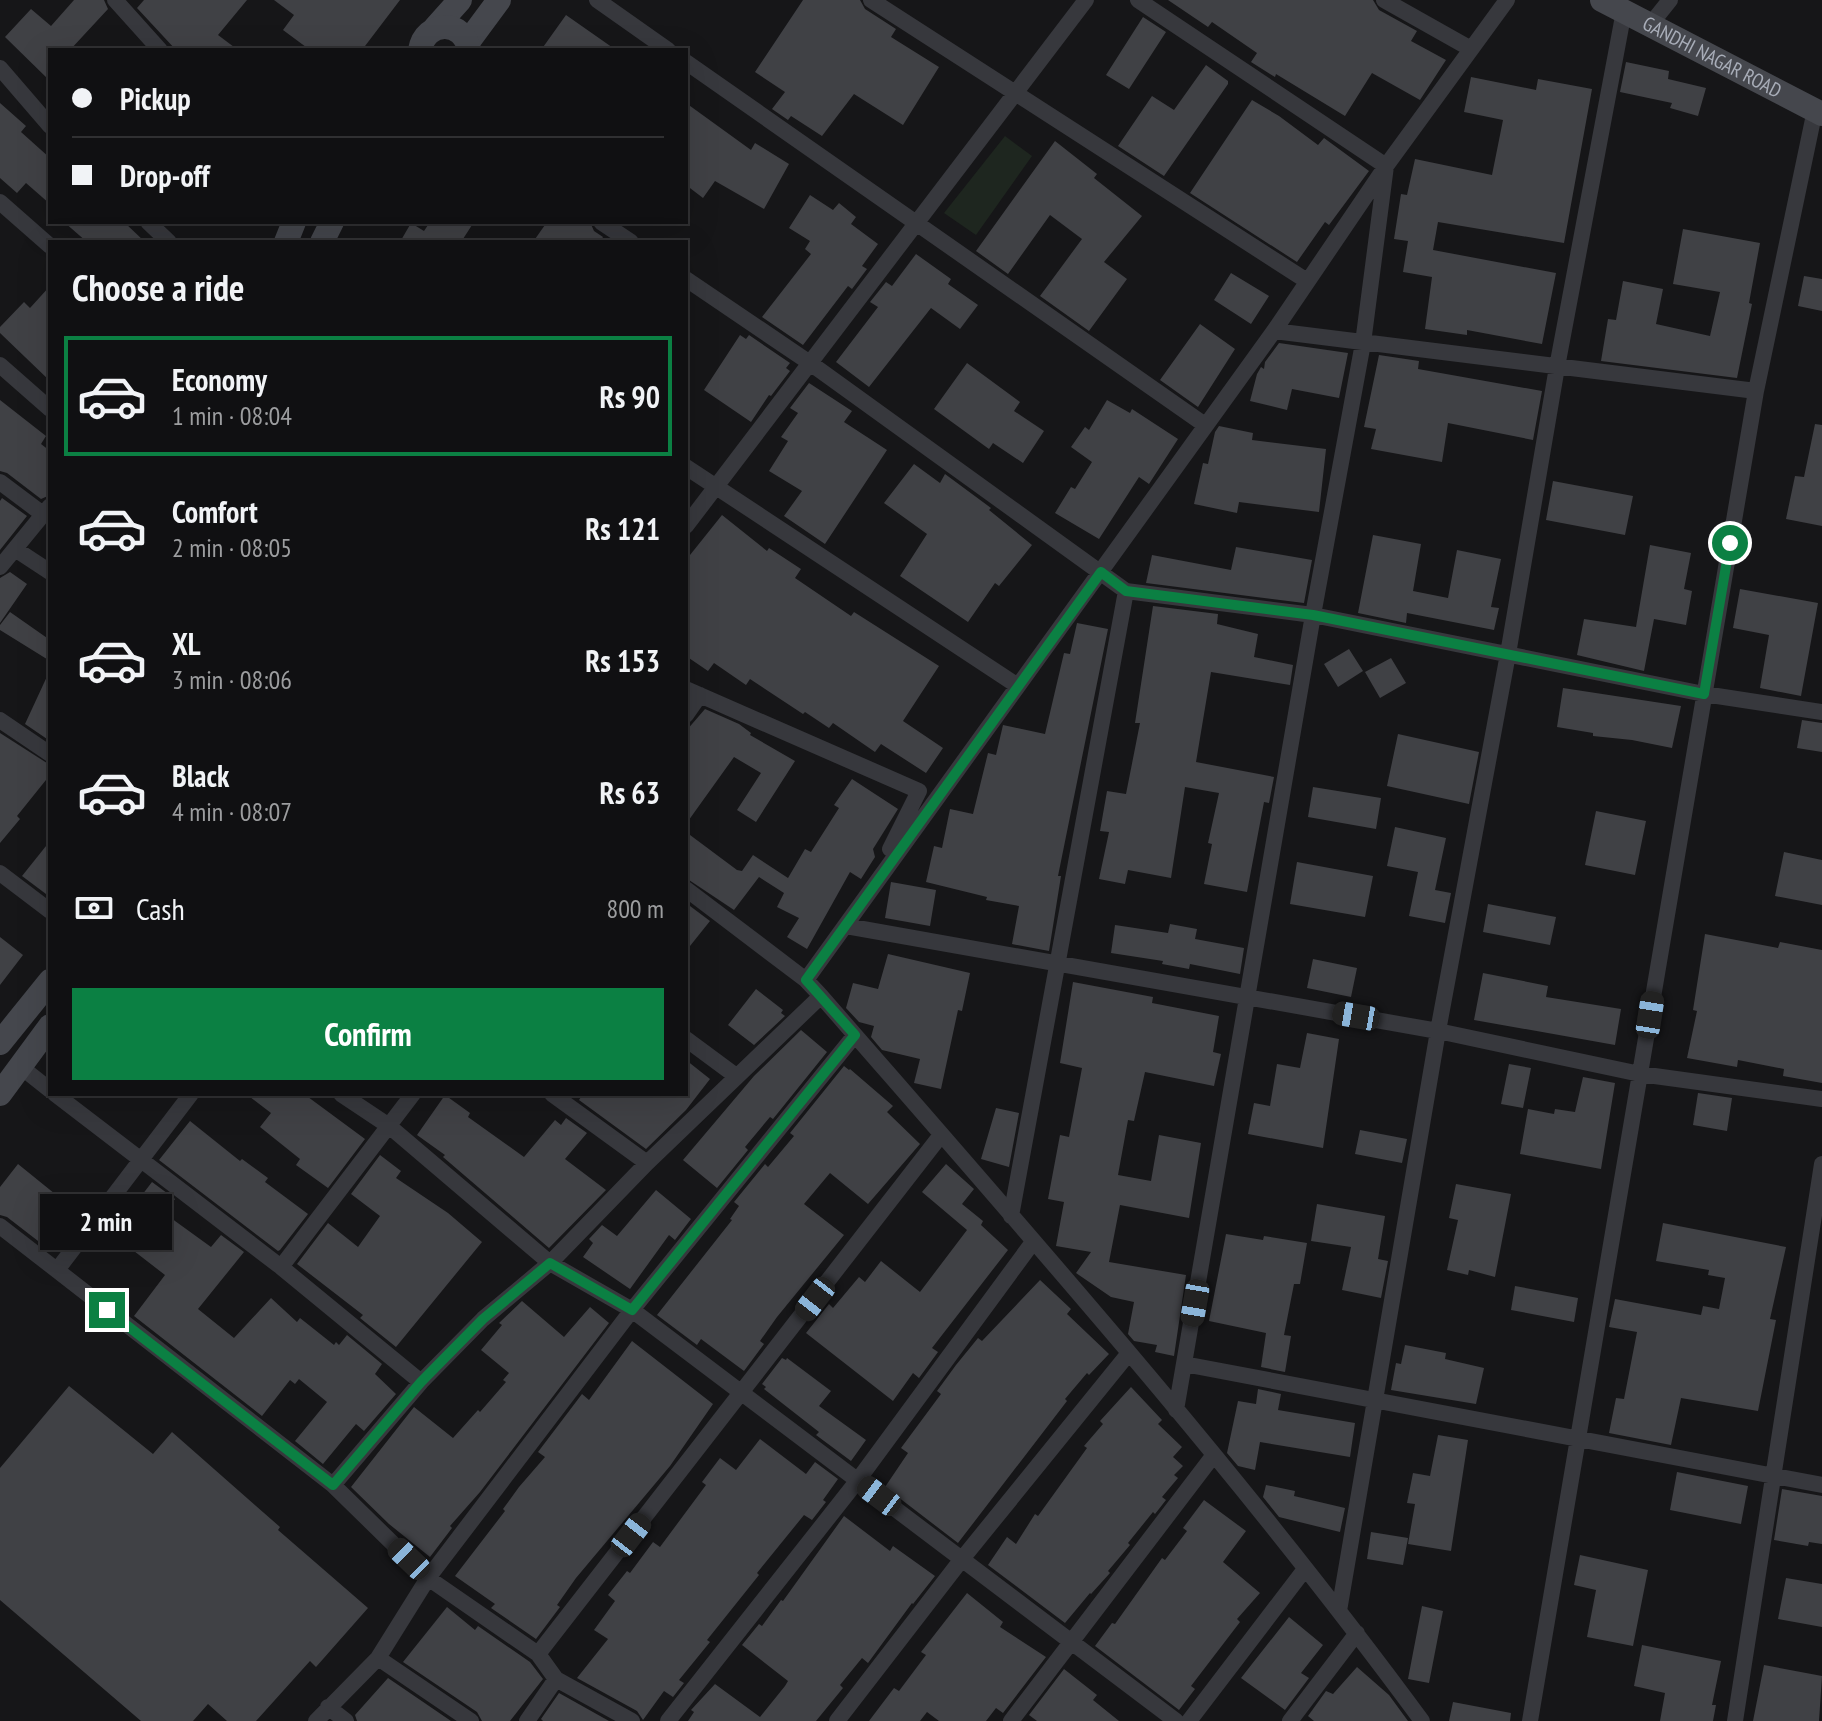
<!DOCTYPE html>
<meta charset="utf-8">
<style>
body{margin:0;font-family:"PT Sans Narrow",sans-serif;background:#19191b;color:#f1f3f6;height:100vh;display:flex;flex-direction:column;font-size:30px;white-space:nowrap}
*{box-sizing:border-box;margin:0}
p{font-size:26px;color:#9c9d9f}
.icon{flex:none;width:44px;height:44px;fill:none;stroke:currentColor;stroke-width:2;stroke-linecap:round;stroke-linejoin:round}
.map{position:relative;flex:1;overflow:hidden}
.sheet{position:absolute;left:48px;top:240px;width:640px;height:856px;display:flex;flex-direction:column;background:#101012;border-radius:0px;box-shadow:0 8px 32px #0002,0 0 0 2px #303032}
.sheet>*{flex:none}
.hud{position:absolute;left:48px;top:48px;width:640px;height:176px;border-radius:0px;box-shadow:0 8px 32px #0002,0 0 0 2px #303032;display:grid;align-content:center;height:176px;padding:0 24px;background:#101012}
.end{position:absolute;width:36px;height:36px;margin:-18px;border:10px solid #0b8043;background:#fff;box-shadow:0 0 0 4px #fff}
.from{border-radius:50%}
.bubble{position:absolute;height:56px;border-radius:0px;background:#101012;box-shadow:0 8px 32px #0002,0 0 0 2px #303032;font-size:26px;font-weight:600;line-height:56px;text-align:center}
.car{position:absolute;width:24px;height:48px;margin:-24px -12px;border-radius:10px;box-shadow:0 0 6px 2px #0007;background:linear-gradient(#222 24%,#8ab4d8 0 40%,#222 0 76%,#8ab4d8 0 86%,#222 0)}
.hud b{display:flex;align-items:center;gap:28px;height:76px;font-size:30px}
.hud b+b{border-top:2px solid #303032}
.hud i{width:20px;height:20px;background:#f1f3f6}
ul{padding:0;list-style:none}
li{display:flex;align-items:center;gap:24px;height:120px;margin:0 16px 12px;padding:0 8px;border:4px solid transparent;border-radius:0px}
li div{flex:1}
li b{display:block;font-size:30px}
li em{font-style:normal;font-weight:600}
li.current{border-color:#0b8043}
li>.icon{width:72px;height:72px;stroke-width:1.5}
h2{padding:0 24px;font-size:36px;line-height:96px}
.pay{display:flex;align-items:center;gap:20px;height:88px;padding:0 24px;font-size:30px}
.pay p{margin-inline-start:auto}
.button{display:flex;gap:16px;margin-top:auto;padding:16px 24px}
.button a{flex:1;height:92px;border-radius:0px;background:#0b8043;color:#fff;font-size:32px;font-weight:600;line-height:92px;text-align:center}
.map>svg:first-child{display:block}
</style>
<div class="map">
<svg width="1822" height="1721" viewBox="0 0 1822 1721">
<rect width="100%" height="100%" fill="#161618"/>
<path fill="#1e261f" d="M1005,136L1032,156L976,235L944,213Z"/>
<path fill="#404145" d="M74,0H104L108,9L70,50H50V81L5,37L31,9L51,26Z
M144,0H247L218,35L238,50H176L137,8Z
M274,0H400L362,50H310L283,30L294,15Z
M803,0H860L865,9L896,29L891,37L939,67L903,125L854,94L822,136L791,116L788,120L772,109L785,92L755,72Z
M1168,0H1373L1379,10L1417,31L1411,41L1446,60L1420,100L1372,73L1345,116L1276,74L1275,77L1251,62L1257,53L1212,22L1208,27Z
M566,15L616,50H541Z
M1143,17L1166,32L1129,89L1106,75Z
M1626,62L1669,71L1668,79L1706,88L1698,116L1670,108L1672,103L1620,92Z
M1206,65L1228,81V84L1164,176L1118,146L1152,96L1174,110Z
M1471,77L1536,90L1538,79L1592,89L1564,243L1438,222L1433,250L1556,273L1542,344L1467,330V335L1425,329L1432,277L1403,272L1408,241L1394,239L1401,194L1407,195L1415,159L1492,175L1503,120L1464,112Z
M1252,100L1279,116L1318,145L1324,138L1369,171L1329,225L1325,222L1297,262L1190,193Z
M0,103L26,126L21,132L50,158V204L26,183L17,193L0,178Z
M686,103L751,150L755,143L789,164L764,209L715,181L703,198L686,185Z
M1055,141L1097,174L1094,178L1142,216L1104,262L1127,279L1089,331L1040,296L1082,239L1050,215L1008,274L976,251Z
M810,195L833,210L839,203L856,217L851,224L878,244L862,266L867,269L852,289L848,286L803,345L762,317L811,254L805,249L810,241L789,228Z
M64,222H124L145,242H87Z
M430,222H474L461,242H400L411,223L424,231Z
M547,222H590L594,231L603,237L600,242H533Z
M1683,229L1760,243L1749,303L1752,304L1737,378L1601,361L1608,319L1616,320L1623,281L1663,289L1656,324L1710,336L1720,292L1673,284Z
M916,254L951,279L948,284L978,305L960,329L931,308L869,387L836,362L878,307L870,302L886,282L892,286Z
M1231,273L1269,296L1251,324L1214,300Z
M1804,276L1822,279V311L1798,306Z
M50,286V381L0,333V327L24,302L30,308Z
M1200,324L1235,349L1198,407L1160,380Z
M740,335L746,339L749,335L790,363L786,368L790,371L771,396L769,395L751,422L704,390Z
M1279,343L1348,353L1339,398L1292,389L1287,410L1250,401L1257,374L1261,367L1264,369L1265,362Z
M1379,355L1419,361L1418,369L1542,391L1533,440L1448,423L1442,462L1371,449L1376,429L1364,427Z
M967,363L1020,402L1014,411L1044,431L1023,463L993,443L989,449L934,409Z
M809,383L852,411L844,422L887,450L825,544L784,516L802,491L769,471L788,441L781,437L798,413L790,408Z
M0,400L46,436L41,444L50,451V495L41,499L7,473L0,471Z
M1107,400L1130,413L1132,409L1178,439L1149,484L1139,477L1099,539L1055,513L1071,487L1075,489L1092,462L1071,447L1085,427L1089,430Z
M1815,424L1822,425V526L1786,519L1795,476L1804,477Z
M1219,426L1253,433L1252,440L1326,449L1319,512L1239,502L1237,513L1194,504L1203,463L1208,464L1215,432Z
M914,464L940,483L945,474L991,508L989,510L1032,545L999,586L995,583L968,622L900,576L927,534L884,503Z
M1553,481L1633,496L1625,535L1546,520Z
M2,498L27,516L0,550V501Z
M722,515L767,551L769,548L801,569L795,578L851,616L854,612L939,666L903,721L943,748L926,773L881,744L875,752L833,723L829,728L805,712L803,714L750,679L746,685L714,663L708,671L686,656V560Z
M1373,535L1421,544L1413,591L1448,598L1457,550L1501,559L1491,607L1499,608L1494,630L1407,613L1406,623L1358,613Z
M1650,545L1691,553L1684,589L1692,591L1686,625L1654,619L1644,671L1577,655L1584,619L1636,627Z
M1236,547L1312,560L1304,603L1146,583L1152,555L1231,570Z
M10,572L27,584L0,623V578Z
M1740,589L1818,603L1801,696L1760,688L1769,635L1733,628Z
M1153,606L1218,614L1217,624L1258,634L1254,657L1293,665L1290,685L1211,672L1196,762L1274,777L1269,803L1264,802L1247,892L1204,884L1212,844L1208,843L1219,793L1185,787L1171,878L1128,870L1125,884L1099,879L1109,832L1100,831L1107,791L1126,794L1140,723H1135Z
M10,612L50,640V661L0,630V625Z
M1077,623L1108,629L1058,876H1061L1049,951L1012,944L1019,906L986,900L987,897L926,882L934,846L942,848L950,809L973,814L988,753L996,755L1003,725L1045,734L1064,653L1070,654Z
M1349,649L1363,671L1338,687L1324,664Z
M1391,658L1406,683L1380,698L1365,672Z
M50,670V741L25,724Z
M1563,688L1681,706L1672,748L1632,740L1593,736V733L1557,727Z
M705,709L739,724L751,733L750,735L795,761L756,822L737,810L761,773L734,757L686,824V731Z
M1802,720L1822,723V752L1797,748Z
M0,733L50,765V775L17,816L20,819L0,843Z
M1398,734L1479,752L1469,804L1387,786Z
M852,779L898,809L873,849L875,857L861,879L850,872L807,949L787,937L799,918L777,907L784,893L759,877L734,910L686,878V832L737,870L742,871L753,855L788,878L805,849L811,852L839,808L834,805Z
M1313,787L1381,798L1376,829L1308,817Z
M1596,811L1646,821L1635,875L1585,865Z
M1395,827L1446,838L1435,890L1451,893L1445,923L1409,916L1418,872L1387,866Z
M50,841V897L22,876Z
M1784,852L1822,860V905L1775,896Z
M1297,862L1373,876L1365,917L1290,904Z
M891,882L936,890L930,926L885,918Z
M686,903L710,921L686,951Z
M1488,904L1556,917L1550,945L1483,932Z
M1170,924L1197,929L1195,939L1244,948L1240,974L1190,964L1189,969L1162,964L1163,961L1111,953L1115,925L1168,933Z
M1705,934L1778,948L1780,942L1822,950V1083L1783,1076L1784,1069L1738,1060L1737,1067L1687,1058L1697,1011L1693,1010Z
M0,937L23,955L0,985Z
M888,954L970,973L962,1011L958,1010L941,1089L914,1083L920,1059L882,1050L871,1037L874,1026L859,1022L846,1008L853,983L878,989Z
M1313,959L1357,968L1351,997L1307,988Z
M1483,973L1548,986L1546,997L1621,1009L1615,1045L1474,1020Z
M1073,982L1153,997L1152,1003L1219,1016L1213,1052L1221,1054L1214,1086L1145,1072L1134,1121L1128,1120L1118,1175L1151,1181L1159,1135L1201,1143L1189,1218L1120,1205L1109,1262L1186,1275L1174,1356L1155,1352L1157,1345L1134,1341L1128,1334L1134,1302L1111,1297L1076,1273L1091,1252L1056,1246L1064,1202L1048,1199L1060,1135L1069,1137L1082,1068L1060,1063Z
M756,989L783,1010L781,1013L785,1016L754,1045L728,1025Z
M801,1030L827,1052L773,1119L770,1117L745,1147L748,1150L717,1188L683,1160L754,1076Z
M1307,1033L1339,1039L1323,1148L1248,1134L1254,1103L1270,1106L1277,1064L1300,1068Z
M686,1060L710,1079L686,1110L646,1149L579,1100L583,1094H686Z
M1509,1064L1531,1068L1523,1108L1501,1104Z
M844,1066L849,1070L850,1069L893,1106L887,1112L920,1144L868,1204L830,1173L804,1204L844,1235L777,1317L760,1341L764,1344L744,1371L701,1339L697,1345L657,1315L732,1220L730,1219L739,1206L734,1202L765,1164L768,1167L794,1136L790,1133Z
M1583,1077L1615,1083L1601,1169L1520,1154L1528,1109L1554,1114L1555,1109L1575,1112Z
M1698,1093L1732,1098L1727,1131L1693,1125Z
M246,1094H304L365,1139L328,1188L296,1165L300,1159L260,1127L271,1113Z
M445,1095L470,1113L468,1117L524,1157L555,1120L561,1125L566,1118L587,1133L565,1159L606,1190L549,1248L443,1157L445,1155L417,1135Z
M996,1108L1019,1113L1009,1167L981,1159Z
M190,1121L240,1161L242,1159L268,1178L265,1182L308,1214L280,1250L278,1251L159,1160Z
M1360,1130L1407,1139L1402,1163L1355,1154Z
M380,1155L401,1171L396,1178L448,1213L482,1242L396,1347L360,1318L363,1315L297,1264L328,1223L358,1247L380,1216L351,1194Z
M18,1164L81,1215L51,1251L7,1217L0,1215V1187Z
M946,1164L974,1189L962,1204L983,1221L981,1225L1008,1250L932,1348L938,1352L919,1378L913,1373L893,1401L806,1333L829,1304L833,1308L859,1277L865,1282L881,1261L920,1292L967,1230L922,1192Z
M152,1182L175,1199L164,1213L211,1247L221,1235L244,1252L198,1309L234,1338L271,1298L297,1322L300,1318L334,1345L336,1342L339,1345L347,1335L382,1364L375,1374L396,1394L364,1431L356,1424L323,1464L295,1441L327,1402L299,1379L295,1384L290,1380L262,1416L134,1316L165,1275L112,1234Z
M1456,1184L1511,1194L1495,1277L1469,1270L1468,1275L1447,1270L1458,1220L1449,1218Z
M656,1190L691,1219L675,1240L669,1235L630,1289L583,1257L593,1243L589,1239L602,1225L617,1236Z
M1317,1204L1385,1216L1378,1259L1388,1261L1381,1298L1342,1290L1351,1247L1311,1241Z
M1663,1223L1786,1247L1770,1319L1776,1320L1758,1411L1681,1398L1671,1445L1609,1433L1616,1398L1624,1399L1637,1332L1609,1327L1615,1299L1701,1315L1703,1306L1719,1309L1725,1278L1708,1275L1709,1270L1656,1261Z
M1226,1234L1263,1240L1264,1236L1307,1243L1300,1284H1294L1284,1335L1291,1336L1285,1372L1261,1367L1266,1333L1209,1321Z
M1040,1280L1071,1309L1067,1314L1109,1354L1089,1375L1087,1373L1065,1399L1067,1401L958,1543L885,1487L908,1453L901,1448L941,1394L937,1391L956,1365L978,1338L982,1341Z
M1515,1286L1578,1298L1574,1322L1511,1310Z
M522,1301L564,1337L590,1307L609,1323L480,1492L450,1526L452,1528L430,1557L389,1524L351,1487L414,1407L453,1438L478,1410L480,1412L506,1382L503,1380L509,1373L481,1350L502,1325L499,1323Z
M632,1341L713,1404L670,1466L576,1578L557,1605L560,1607L536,1639L491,1608L495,1604L455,1576L505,1511L503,1509L519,1487L545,1457L538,1452L582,1394L589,1400Z
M1405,1345L1446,1353L1445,1359L1484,1368L1476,1404L1391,1390L1396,1363L1401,1364Z
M782,1358L786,1360L787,1358L831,1391L819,1406L866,1440L851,1461L816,1435L819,1432L764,1389L766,1387L762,1384Z
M69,1386L153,1454L172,1432L280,1527L278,1530L368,1608L316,1667L310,1661L256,1721H227L208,1704L193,1721H141L0,1600V1468Z
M1131,1387L1162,1420L1158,1424L1182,1447L1173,1457L1183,1466L1174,1475L1178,1478L1162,1497L1166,1500L1155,1514L1153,1512L1128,1543L1130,1545L1108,1571L1110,1573L1091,1594L1090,1593L1065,1623L988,1565L1007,1537L1016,1544L1035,1514L1038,1516L1087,1448L1084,1446L1103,1424L1100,1421Z
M1258,1389L1281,1394L1278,1410L1355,1423L1350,1457L1260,1442L1255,1470L1238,1466L1227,1453L1238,1401L1256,1404Z
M1438,1435L1468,1440L1451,1551L1408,1544L1415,1504L1407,1503L1413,1473L1430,1476Z
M760,1439L806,1474L815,1462L838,1479L823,1500L826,1502L812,1520L804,1515L757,1573L759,1575L707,1640L710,1642L679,1680L684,1683L673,1697L664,1691L643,1720L637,1711L577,1678L608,1639L594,1630L615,1601L608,1595L627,1571L630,1573L653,1542L660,1547L706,1485L702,1482L720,1458L736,1470Z
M1677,1472L1748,1486L1741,1524L1670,1510Z
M1266,1485L1295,1491L1294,1496L1345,1508L1340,1532L1279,1517L1263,1497Z
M1782,1489L1822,1496V1544L1809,1542L1808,1546L1774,1540Z
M1204,1500L1246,1531L1223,1562L1260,1593L1237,1619L1240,1622L1191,1686L1195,1689L1179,1710L1095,1646L1112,1623L1115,1624L1162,1558L1165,1560L1187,1531L1183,1528Z
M844,1516L890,1551L893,1546L935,1576L913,1604L912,1603L868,1663L862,1658L840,1685L843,1688L816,1721H688L694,1712L691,1710L715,1684L760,1717L785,1686L788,1681L742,1645L759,1624L762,1626L781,1600L783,1601Z
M1371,1532L1408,1538L1403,1565L1367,1559Z
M1580,1555L1648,1570L1633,1646L1587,1637L1596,1590L1574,1585Z
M1786,1578L1822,1584V1627L1778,1619Z
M967,1593L1003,1622L1000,1627L1046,1657L1003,1713L996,1708L986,1721H939L927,1712L920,1721H869L894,1688L899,1691L926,1655L921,1652Z
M1422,1606L1443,1611L1429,1683L1408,1679Z
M447,1607L475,1630L478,1626L530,1662L543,1679L510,1721H482L477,1712L403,1662Z
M1289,1617L1323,1645L1301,1673L1309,1678L1285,1710L1241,1678Z
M1642,1645L1721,1661L1712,1705H1716L1713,1721H1660L1665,1693L1634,1686Z
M1764,1665L1822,1676L1819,1721H1753Z
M1357,1667L1389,1695L1408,1721H1314L1308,1716L1326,1691L1333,1694Z
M1064,1669L1097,1695L1093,1700L1119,1721H1037L1029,1715Z
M388,1678L451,1721H357L355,1715Z
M559,1693L609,1721H543L541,1719Z
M1453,1702L1511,1713L1510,1721H1449Z"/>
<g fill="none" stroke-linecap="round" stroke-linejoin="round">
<path stroke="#37383d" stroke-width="16" d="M115,0L160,50
M597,0L668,50
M871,0L1307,281
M1138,0L1386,166L1363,343L1313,615L1176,1410
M1384,0L1471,49
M1650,25L1670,0
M686,62L1205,425
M0,68L50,126
M0,202L50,246
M148,222L169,242
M601,222L631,242
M686,279L810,363L1126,591L1313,615L1704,694L1822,712
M1274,331L1756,391
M0,365L50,409
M686,467L1018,686
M0,482L44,515
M686,526L1086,0
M15,549L50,572
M0,567L50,506
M686,689L919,791L890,849
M686,715L700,695
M0,720L50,754
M0,873L50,911
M686,889L806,980L821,996C1027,1233 1236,1468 1422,1721
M846,926L1438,1031L1640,1074L1822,1099
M806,980L1274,331L1386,166L1507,0
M686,1039L736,1076
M21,1067L50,1090
M55,1094L281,1267L421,1382
M341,1094L389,1126L550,1263L632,1310L1176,1721
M552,1094L647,1163
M1011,1216L1126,591
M0,1226L333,1485L428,1578L538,1654L556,1679L632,1721
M281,1267L413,1094
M57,1270L191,1094
M1184,1364L1822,1485
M333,1485L421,1382L483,1319L550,1263L647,1163L821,996
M1339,1611L1438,1031L1508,654L1557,367L1624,11
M538,1654L941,1135
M378,1658L471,1721
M328,1707L346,1721
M316,1721L378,1658L428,1578L632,1310L855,1035
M527,1721L556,1679
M668,1721L858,1480L1033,1242
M837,1721L962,1559L1129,1353
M1011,1721L1213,1456
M1189,1721L1305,1569
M1290,1721L1357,1633
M1530,1721L1756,391L1815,110
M1735,1721L1822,1164"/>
<g stroke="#45474d" stroke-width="24">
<path id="s1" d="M1602,0L1822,114"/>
<path d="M435,28L460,0"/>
<path d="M468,42L499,0"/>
<path d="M420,50C425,20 464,19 469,50"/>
<path d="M286,242L294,222"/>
<path d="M322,242L332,222"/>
<path d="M0,1043L50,981"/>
<path d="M0,1094L50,1026"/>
</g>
</g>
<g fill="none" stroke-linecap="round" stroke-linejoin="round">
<path stroke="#0b8043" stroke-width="10" d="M107,1310L333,1485L421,1382L483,1319L550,1263L632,1310L855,1035L806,980L1101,572L1126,591L1313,615L1704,694L1730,543"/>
</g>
<g text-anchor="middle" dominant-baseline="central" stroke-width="6" stroke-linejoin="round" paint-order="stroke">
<g font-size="20" fill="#a8adb8" stroke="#111113">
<text stroke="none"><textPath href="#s1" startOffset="124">GANDHI NAGAR ROAD</textPath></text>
</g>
</g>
</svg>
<i class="end from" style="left:1730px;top:543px"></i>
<i class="end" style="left:107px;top:1310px"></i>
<div class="bubble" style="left:40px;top:1194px;width:132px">2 min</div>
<i class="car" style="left:1650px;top:1015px;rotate:9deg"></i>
<i class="car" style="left:1356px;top:1016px;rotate:280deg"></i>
<i class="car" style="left:815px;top:1299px;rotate:218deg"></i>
<i class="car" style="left:1195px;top:1303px;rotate:190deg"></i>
<i class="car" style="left:879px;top:1496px;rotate:307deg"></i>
<i class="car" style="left:631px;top:1535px;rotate:38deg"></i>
<i class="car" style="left:409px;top:1559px;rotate:314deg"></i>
<div class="hud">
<b><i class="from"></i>Pickup</b>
<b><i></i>Drop-off</b>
</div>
<section class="sheet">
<h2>Choose a ride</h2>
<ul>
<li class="current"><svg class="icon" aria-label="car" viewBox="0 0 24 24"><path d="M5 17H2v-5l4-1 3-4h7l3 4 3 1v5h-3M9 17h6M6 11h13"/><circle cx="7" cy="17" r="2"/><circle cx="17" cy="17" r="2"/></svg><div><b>Economy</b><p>1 min · 08:04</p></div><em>Rs 90</em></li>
<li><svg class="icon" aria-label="car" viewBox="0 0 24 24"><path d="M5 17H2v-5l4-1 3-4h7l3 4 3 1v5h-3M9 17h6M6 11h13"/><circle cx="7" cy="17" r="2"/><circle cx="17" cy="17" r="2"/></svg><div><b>Comfort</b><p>2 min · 08:05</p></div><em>Rs 121</em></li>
<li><svg class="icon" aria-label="car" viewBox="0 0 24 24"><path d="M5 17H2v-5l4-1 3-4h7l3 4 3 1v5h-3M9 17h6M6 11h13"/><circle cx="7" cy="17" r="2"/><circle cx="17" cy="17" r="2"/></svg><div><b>XL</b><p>3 min · 08:06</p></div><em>Rs 153</em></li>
<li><svg class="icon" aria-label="car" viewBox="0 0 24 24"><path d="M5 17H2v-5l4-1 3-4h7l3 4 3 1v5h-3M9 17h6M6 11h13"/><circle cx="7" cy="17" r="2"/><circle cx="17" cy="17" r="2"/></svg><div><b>Black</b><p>4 min · 08:07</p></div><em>Rs 63</em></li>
</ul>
<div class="pay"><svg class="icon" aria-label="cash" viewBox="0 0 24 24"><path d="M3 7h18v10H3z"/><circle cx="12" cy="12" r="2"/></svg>Cash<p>800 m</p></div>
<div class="button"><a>Confirm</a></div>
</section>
</div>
